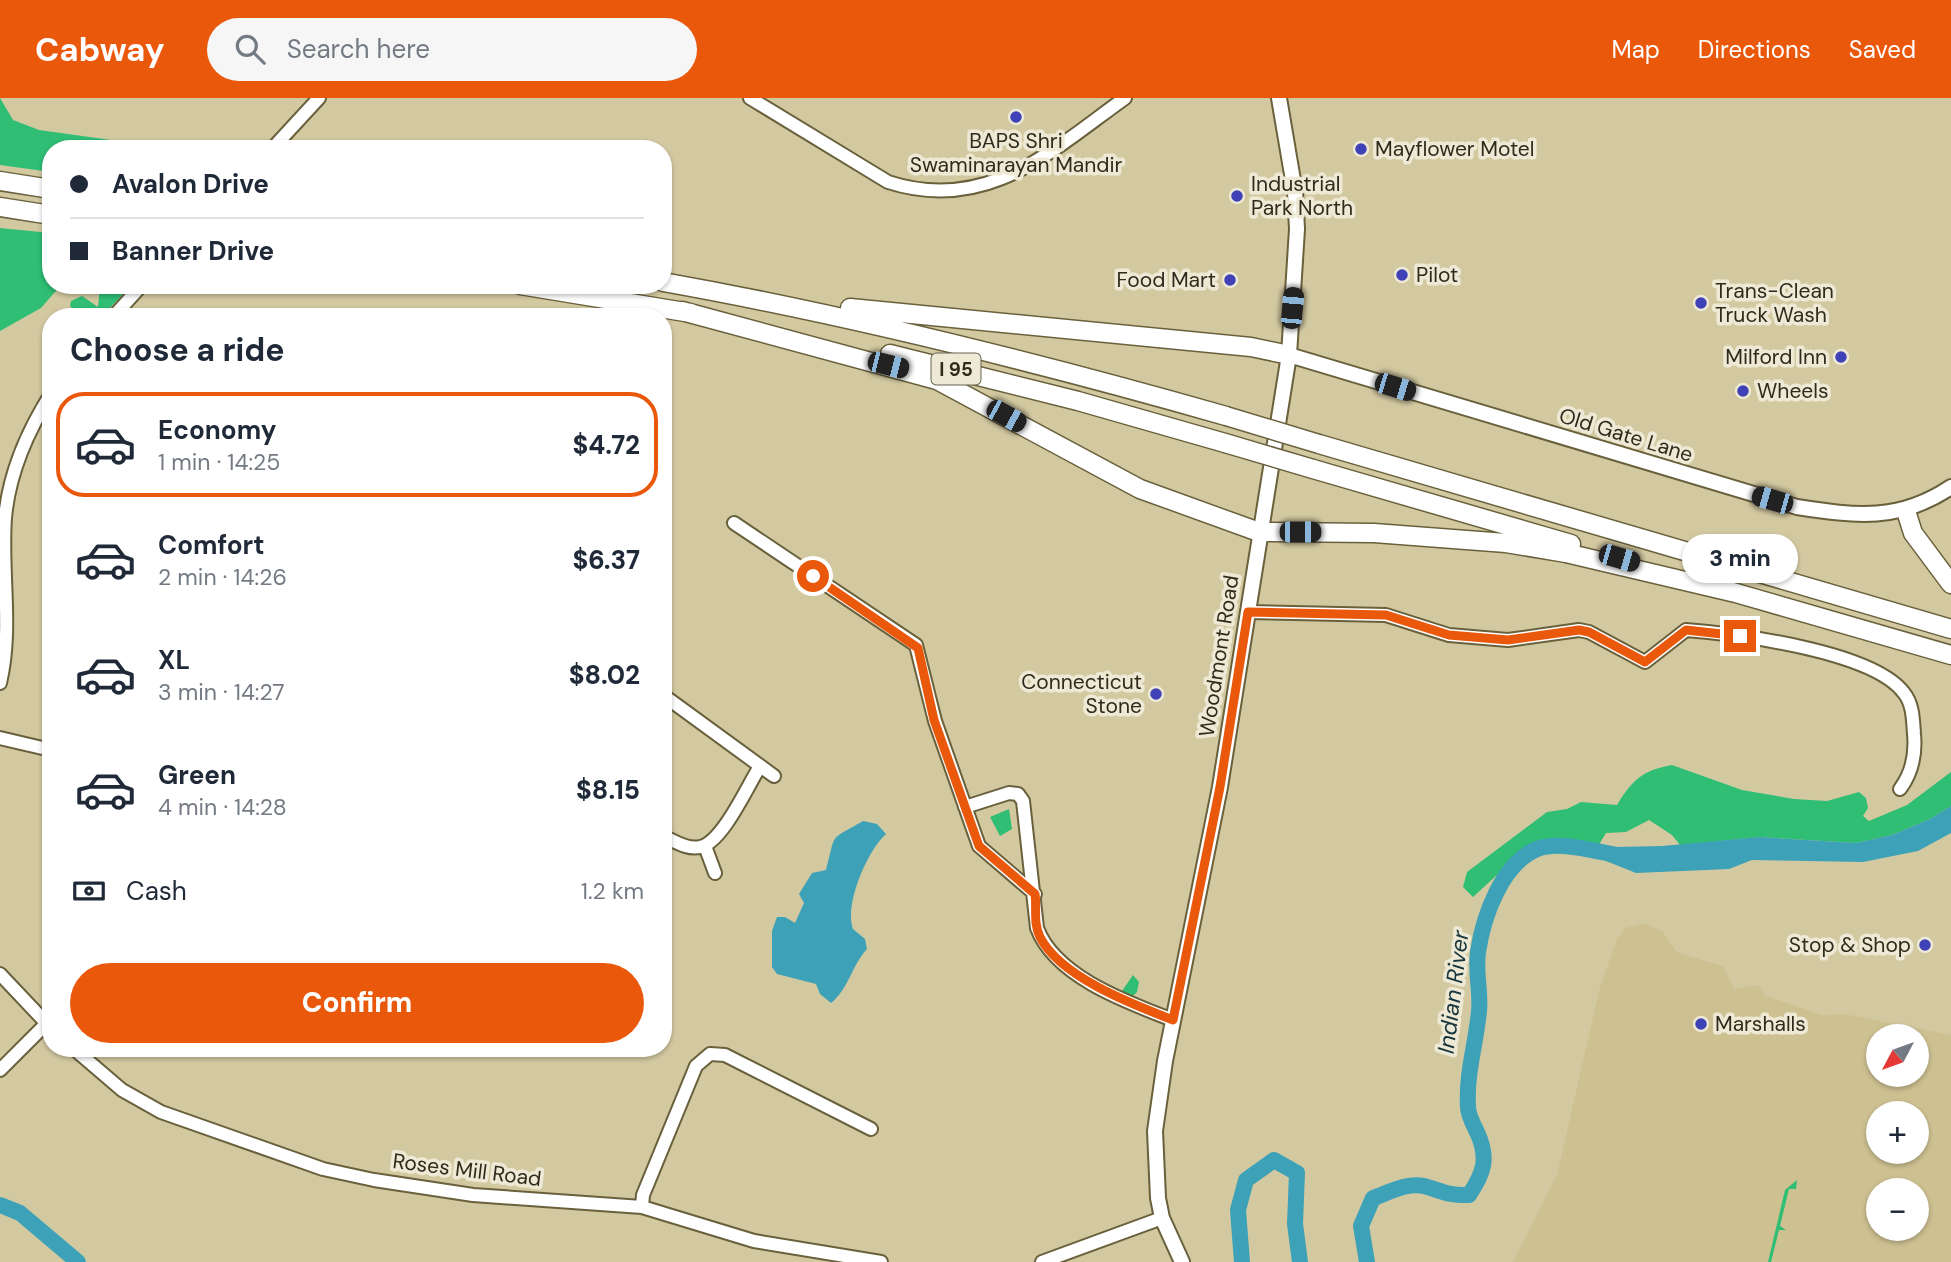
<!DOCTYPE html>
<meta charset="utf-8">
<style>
body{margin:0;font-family:"DM Sans",sans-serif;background:#f6f6f7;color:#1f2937;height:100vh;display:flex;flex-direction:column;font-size:26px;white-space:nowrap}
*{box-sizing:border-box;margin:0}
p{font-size:23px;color:#747a83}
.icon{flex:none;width:38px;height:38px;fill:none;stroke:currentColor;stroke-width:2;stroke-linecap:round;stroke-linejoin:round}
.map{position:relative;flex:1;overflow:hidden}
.sheet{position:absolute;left:42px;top:210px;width:630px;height:749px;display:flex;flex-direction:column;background:#fff;border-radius:28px;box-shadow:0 2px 5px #0004}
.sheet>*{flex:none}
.banner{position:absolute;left:42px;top:42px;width:630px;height:154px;border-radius:28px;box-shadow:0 2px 5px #0004;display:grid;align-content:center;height:154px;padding:0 28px;background:#fff}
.needle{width:46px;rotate:229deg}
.fabs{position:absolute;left:1866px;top:926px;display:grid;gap:14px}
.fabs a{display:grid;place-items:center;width:63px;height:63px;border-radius:50%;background:#fff;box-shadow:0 2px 5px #0004;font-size:35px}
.end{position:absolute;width:32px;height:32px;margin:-16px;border:9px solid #ea580c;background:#fff;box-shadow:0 0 0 4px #fff}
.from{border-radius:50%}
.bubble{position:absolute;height:49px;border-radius:24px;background:#fff;box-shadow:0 2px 5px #0004;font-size:23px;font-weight:800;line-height:49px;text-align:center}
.car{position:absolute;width:21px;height:42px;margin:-21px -10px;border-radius:9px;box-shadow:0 0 5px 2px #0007;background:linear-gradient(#222 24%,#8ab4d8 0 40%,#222 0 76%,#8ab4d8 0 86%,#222 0)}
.banner b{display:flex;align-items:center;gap:24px;height:66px;font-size:26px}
.banner b+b{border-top:2px solid #e0e1e3}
.banner i{width:18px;height:18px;background:#1f2937}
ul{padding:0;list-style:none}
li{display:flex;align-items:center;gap:21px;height:105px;margin:0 14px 10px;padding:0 14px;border:4px solid transparent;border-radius:28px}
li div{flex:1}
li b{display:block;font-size:26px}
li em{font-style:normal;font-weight:800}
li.on{border-color:#ea580c}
li>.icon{width:63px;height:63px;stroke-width:1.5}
h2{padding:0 28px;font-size:32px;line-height:84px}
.pay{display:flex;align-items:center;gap:18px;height:77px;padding:0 28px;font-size:26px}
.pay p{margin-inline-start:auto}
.action{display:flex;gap:14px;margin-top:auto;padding:14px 28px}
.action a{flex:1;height:80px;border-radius:42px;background:#ea580c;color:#fff;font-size:28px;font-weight:800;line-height:80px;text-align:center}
header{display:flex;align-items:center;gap:42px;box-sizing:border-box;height:98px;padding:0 35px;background:#ea580c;color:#fff}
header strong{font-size:33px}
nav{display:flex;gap:38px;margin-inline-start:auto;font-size:24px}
.search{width:490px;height:63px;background:#f6f6f7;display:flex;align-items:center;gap:18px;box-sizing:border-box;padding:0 24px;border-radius:38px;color:#747a83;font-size:26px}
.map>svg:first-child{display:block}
</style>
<header>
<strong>Cabway</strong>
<div class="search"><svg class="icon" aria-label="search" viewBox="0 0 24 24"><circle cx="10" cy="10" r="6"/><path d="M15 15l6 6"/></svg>Search here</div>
<nav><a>Map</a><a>Directions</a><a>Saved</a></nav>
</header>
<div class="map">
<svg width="1951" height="1164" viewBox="0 0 1951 1164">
<rect width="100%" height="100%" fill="#d3c9a1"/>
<path fill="#cdc091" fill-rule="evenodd" d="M1644,825L1662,833L1678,855L1723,868L1734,891L1758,887L1766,898L1822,917L1844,916L1951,937V1164H1513L1557,1077L1599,893L1617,840L1626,830ZM1878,938H1916V976H1878ZM1878,1015H1916V1054H1878ZM1878,1092H1916V1130H1878Z"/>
<path fill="#2fbe74" d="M0,0L13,22L39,32L176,51H51V74L0,67Z
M0,130L51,135V187H61L41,210L0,233Z
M100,187H132L101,219L78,217L70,208L71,203L82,198L98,209Z
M1672,667L1742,692L1794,701L1827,703L1859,694L1866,700L1868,710L1863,718L1869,723L1907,707L1951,674V708L1930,721L1892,737L1856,745L1760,739L1680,747L1672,737L1649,722L1626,734L1606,735L1592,758L1542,747L1497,777L1473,799L1463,789L1467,774L1547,714L1567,711L1581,704L1617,707C1632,682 1643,672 1672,667Z
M1009,711L1012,731L1000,738L990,719Z
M1133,877L1139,884L1137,894L1131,900L1122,893Z
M1797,1082L1796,1091H1789L1780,1128L1786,1132H1779L1771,1164H1768L1785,1092Z"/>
<path fill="#3da1b7" d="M1951,708V735L1918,753L1863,764L1752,762L1729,771L1636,775L1606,763L1615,749L1662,748L1760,739L1856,745L1892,737L1930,721Z
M863,723L877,726L886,736C867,753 844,807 853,831L865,841L867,851C852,867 848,892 831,905L820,896L816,886L777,876L772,869V833L777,819H785L795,825L804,805L799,796L812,775L826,772C837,733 827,744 863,723Z"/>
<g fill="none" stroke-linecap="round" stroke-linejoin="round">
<path stroke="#3da1b7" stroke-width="16" d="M0,1107L20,1115L78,1164
M1242,1164L1238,1112L1246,1082L1274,1062L1297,1075L1295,1126L1300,1164
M1367,1164L1361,1128L1373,1100C1388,1095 1407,1084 1424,1088C1442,1093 1448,1098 1469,1097C1484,1075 1489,1060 1477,1034C1473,1026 1468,1017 1468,1009C1466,975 1476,946 1479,913C1481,894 1475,874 1478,854C1483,820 1501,766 1537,751C1563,741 1604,757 1632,759"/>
<g stroke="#69603c" stroke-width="16">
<path id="minor" d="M750,0L888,84C987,116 1051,53 1125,0
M272,51L319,0
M113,219L142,187
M734,425L916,547L935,623L979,748L1035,796
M1248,514L1386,517L1449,537L1508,542L1579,532L1589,534L1645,564L1686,532C1737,536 1873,553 1904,595C1913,606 1913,622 1914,636C1916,657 1912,675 1900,691
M0,585C13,531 1,475 5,420C9,375 27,334 51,296
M663,597L774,678
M0,640L51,652
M965,709L1009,695L1018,696L1023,703L1037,830C1055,879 1129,905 1173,922
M663,738C674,743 688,752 700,749C722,745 747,689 759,670
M705,748L715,775
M0,876L51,930
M73,950L122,992L161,1014L323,1071L374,1082L473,1097L642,1109L754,1143L881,1164
M0,972L46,926
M642,1109L643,1097L696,968L710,956L725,957L871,1031
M1042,1164L1162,1120"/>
</g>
<g stroke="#69603c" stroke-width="18">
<path id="major" d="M1289,257L1797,409C1856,418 1899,424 1951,389
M1182,1164L1162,1120L1158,1100L1155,1033L1165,963L1220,689L1289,257L1297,131L1295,94L1279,0"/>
</g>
<g stroke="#69603c" stroke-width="21">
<path id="highway" d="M0,83L51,91
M0,109L51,117
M663,184C854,218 1040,265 1226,318
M520,187L691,215
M850,210L1251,249L1289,257
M682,213L937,282L1140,391L1259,434L1374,435L1506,445L1566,455L1740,496
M890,256L1078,303L1225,345
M1319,346L1951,531
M1313,371L1571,446
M1906,413L1913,435L1951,486
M1729,493L1951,557"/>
</g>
<use href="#minor" stroke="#fff" stroke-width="12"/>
<use href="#major" stroke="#fff" stroke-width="14"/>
<use href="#highway" stroke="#fff" stroke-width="18"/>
<g stroke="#69603c" stroke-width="21" stroke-linecap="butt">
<path id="highway-bridge" d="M1226,318L1319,346
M1225,345L1313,371"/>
</g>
<use href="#highway-bridge" stroke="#fff" stroke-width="18"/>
</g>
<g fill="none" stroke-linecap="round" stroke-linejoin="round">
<path stroke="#ea580c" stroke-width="9" d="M813,478L918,550L934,622L979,748L1035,796C1037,810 1033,825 1040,839C1060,879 1134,907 1173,922L1220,689L1248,514L1386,517L1449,537L1508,542L1579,532L1589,534L1645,564L1686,532L1740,538"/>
</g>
<g fill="#3e42b6" stroke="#eee9d5" stroke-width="2.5">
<circle cx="1016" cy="19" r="7"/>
<circle cx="1361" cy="51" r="7"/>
<circle cx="1237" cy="98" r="7"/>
<circle cx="1402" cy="177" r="7"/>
<circle cx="1230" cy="182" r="7"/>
<circle cx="1701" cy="205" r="7"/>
<circle cx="1841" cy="259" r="7"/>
<circle cx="1743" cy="293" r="7"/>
<circle cx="1156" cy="596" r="7"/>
<circle cx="1925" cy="847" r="7"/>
<circle cx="1701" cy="926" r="7"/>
</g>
<g text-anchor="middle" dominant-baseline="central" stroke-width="7" stroke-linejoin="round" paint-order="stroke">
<rect fill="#eee9d5" stroke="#686353" stroke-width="2" x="931.5" y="255.5" width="49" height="31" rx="5"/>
<g font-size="19" font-weight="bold" fill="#2f2a1b">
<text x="956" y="271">I 95</text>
</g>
<g font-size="21" fill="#2f2a1b" stroke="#eee9d5" text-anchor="start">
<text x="1016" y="43" text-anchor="middle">BAPS Shri<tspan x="1016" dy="24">Swaminarayan Mandir</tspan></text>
<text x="1375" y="51">Mayflower Motel</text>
<text x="1251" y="86">Industrial<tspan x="1251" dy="24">Park North</tspan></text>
<text x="1416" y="177">Pilot</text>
<text x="1216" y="182" text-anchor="end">Food Mart</text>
<text x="1715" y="193">Trans-Clean<tspan x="1715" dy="24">Truck Wash</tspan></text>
<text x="1827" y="259" text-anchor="end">Milford Inn</text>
<text x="1757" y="293">Wheels</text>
<text x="1142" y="584" text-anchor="end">Connecticut<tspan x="1142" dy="24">Stone</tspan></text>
<text x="1911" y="847" text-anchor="end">Stop &amp; Shop</text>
<text x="1715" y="926">Marshalls</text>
</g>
<g font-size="21" fill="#2f2a1b" stroke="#eee9d5">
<text transform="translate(1626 337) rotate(17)">Old Gate Lane</text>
<text transform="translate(1219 558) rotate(-81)">Woodmont Road</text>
<text transform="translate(467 1072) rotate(7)">Roses Mill Road</text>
</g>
<g font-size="23" font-style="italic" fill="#16353c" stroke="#eee9d5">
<text transform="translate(1453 894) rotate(-83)">Indian River</text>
</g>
</g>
</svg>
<div class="fabs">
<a><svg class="needle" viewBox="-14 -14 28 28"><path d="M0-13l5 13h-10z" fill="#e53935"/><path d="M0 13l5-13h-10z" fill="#747a83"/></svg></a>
<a>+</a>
<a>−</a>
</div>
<i class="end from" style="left:813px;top:478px"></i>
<i class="end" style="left:1740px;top:538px"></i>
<div class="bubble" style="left:1682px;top:436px;width:116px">3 min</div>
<i class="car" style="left:1292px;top:210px;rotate:5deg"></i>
<i class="car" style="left:888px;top:267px;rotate:104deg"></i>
<i class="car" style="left:1395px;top:289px;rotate:107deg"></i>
<i class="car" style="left:1006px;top:318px;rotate:119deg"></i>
<i class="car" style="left:1772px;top:402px;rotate:286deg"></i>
<i class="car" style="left:1300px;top:434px;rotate:90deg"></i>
<i class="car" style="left:1619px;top:460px;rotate:106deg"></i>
<div class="banner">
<b><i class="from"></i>Avalon Drive</b>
<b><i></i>Banner Drive</b>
</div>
<section class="sheet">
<h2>Choose a ride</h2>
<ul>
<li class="on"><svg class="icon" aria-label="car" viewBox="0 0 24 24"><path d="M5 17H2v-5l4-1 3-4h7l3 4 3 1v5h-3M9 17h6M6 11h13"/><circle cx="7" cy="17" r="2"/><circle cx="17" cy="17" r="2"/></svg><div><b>Economy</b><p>1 min · 14:25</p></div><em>$4.72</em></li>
<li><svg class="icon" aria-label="car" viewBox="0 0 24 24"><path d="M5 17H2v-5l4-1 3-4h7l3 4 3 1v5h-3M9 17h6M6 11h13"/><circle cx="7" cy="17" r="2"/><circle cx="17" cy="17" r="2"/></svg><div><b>Comfort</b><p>2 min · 14:26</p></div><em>$6.37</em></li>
<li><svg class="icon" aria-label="car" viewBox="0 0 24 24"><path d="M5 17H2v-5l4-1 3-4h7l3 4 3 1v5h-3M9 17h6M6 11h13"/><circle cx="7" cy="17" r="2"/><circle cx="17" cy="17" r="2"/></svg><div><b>XL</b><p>3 min · 14:27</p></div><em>$8.02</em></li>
<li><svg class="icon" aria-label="car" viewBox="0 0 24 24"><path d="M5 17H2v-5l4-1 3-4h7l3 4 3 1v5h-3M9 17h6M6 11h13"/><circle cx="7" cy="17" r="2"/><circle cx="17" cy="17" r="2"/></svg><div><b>Green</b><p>4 min · 14:28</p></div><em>$8.15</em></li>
</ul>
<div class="pay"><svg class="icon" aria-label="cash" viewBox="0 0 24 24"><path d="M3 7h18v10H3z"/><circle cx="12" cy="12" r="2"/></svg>Cash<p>1.2 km</p></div>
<div class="action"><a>Confirm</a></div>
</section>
</div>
